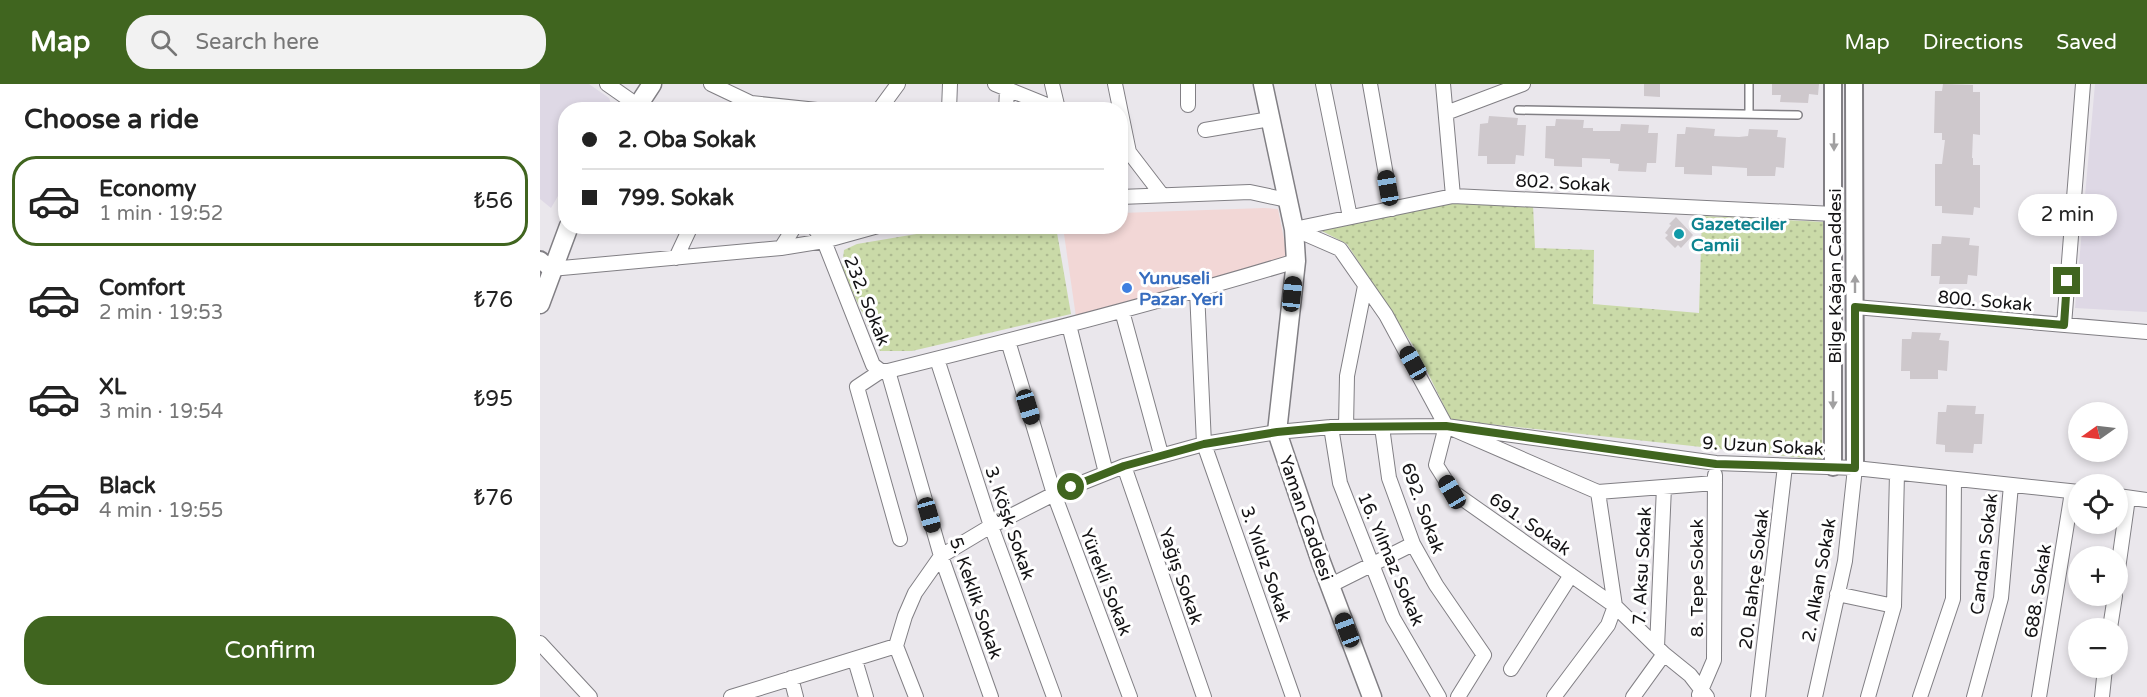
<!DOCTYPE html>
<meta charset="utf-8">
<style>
body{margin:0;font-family:"Varela Round",sans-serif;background:#f2f2f2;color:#222;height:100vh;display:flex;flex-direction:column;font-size:22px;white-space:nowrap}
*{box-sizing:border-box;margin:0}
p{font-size:20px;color:#767676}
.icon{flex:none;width:33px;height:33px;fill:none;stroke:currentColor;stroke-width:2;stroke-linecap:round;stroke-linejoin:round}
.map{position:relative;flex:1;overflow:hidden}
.side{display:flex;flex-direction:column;background:#fff;width:540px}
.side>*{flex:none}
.guide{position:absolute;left:18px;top:18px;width:570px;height:132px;border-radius:24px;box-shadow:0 3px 9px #0003;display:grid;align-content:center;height:132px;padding:0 24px;background:#fff}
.needle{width:39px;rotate:256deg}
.buttons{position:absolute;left:1528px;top:318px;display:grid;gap:12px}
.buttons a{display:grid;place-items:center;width:60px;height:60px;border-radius:50%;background:#fff;box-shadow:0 3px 9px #0003;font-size:30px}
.end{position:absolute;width:27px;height:27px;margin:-14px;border:8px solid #40651f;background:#fff;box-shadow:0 0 0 3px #fff}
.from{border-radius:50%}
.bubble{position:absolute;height:42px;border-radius:21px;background:#fff;box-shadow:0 3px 9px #0003;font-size:20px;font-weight:600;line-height:42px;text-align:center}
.car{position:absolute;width:18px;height:36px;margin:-18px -9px;border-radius:8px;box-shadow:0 0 4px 2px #0007;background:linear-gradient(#222 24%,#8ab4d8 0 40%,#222 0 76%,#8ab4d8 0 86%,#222 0)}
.guide b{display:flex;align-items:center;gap:21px;height:57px;font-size:22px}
.guide b+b{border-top:2px solid #e0e0e0}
.guide i{width:15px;height:15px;background:#222}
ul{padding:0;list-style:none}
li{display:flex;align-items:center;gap:18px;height:90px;margin:0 12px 9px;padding:0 12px;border:3px solid transparent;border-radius:24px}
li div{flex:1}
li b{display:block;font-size:22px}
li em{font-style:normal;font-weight:600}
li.active{border-color:#40651f}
li>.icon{width:54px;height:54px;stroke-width:1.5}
h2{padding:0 24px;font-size:27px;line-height:72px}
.primary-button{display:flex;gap:12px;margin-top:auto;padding:12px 24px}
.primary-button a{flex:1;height:69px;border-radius:24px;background:#40651f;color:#fff;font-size:24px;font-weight:600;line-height:69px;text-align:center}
header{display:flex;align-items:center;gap:36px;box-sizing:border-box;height:84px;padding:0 30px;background:#40651f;color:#fff}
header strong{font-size:28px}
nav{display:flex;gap:33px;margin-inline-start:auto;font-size:21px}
.search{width:420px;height:54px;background:#f2f2f2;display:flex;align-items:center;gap:15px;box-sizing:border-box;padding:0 21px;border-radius:24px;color:#767676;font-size:22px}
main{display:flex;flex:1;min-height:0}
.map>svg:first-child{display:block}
</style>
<header>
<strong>Map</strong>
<div class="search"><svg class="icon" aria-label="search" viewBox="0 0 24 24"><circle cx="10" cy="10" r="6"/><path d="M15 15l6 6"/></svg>Search here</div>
<nav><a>Map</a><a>Directions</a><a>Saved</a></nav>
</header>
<main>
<section class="side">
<h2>Choose a ride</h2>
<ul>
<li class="active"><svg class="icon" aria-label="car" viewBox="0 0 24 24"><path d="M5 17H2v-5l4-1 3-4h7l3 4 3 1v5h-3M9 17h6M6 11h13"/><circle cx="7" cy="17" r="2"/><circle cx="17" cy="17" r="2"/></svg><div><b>Economy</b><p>1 min · 19:52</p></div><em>₺56</em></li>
<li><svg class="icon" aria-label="car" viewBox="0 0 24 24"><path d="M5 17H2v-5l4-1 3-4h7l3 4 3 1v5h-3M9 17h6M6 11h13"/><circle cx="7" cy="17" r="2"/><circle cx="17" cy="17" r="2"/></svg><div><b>Comfort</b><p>2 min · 19:53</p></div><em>₺76</em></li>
<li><svg class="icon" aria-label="car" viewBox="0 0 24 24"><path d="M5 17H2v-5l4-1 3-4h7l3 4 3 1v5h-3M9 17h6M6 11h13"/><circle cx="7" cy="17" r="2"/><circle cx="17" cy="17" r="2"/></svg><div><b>XL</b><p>3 min · 19:54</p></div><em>₺95</em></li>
<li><svg class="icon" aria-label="car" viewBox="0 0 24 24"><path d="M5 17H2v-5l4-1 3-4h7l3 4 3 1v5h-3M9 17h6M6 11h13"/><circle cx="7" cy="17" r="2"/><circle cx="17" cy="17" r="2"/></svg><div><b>Black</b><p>4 min · 19:55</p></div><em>₺76</em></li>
</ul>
<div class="primary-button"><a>Confirm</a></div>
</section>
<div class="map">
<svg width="1607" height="613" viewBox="0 0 1607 613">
<defs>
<pattern id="green-dots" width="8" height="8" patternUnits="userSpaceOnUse" patternTransform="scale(1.5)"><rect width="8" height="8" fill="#cadaa8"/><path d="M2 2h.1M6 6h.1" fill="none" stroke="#adba90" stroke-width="1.8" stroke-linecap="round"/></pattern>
</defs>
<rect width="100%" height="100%" fill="#eae7ec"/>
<path fill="#f2d7d6" d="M724,124L738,125L748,175L536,233L523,143L580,142L581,129Z"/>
<path fill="#ded8e5" d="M0,0H49L69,14L72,22L71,25L26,26L25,100L11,124L0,115Z
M1555,0H1607V228L1535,224Z"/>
<path fill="url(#green-dots)" d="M913,119L993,121L995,164L1054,166L1053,220L1159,229L1162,132L1286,138L1282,376L911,336L878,269L807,160L780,146Z
M418,143H516L531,230L372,267H340L302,185L304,166L317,160Z"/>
<path fill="#cec8cc" d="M1104,0H1120V13L1104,12Z
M1232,0H1279L1278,11L1269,10L1268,19L1240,18L1241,11H1232Z
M1403,0L1433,1V8H1440V51L1433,50L1432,74H1433V81H1440V124L1434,123L1433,131L1402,129V122H1395V80H1402L1405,56H1402V49H1394L1395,7H1402Z
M949,32L978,34L977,41H986L984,72L976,71L975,80H947V72H938L940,40L948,39Z
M1016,35L1044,36L1043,44H1053V47H1080L1081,40L1109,41L1108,49H1118L1116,79H1107L1106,88L1078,87L1079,80L1070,79V75L1042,74V83L1014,82V75L1005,74L1006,42H1015Z
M1146,43L1175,45L1174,52L1199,53L1208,52L1209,45L1238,46L1237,53L1246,54L1244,84L1236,83L1235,92H1207V84L1172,82V91L1144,90V83H1135L1137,50H1145Z
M1136,133L1153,151L1141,164L1138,161L1135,164L1125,154L1128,151L1125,149L1131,141L1129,140Z
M1402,152L1430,154L1429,161L1439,162L1437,192L1428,191L1427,200H1399L1400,192H1391L1392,160H1401Z
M1372,248L1401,249L1399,256L1409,257L1407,287L1398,286V295H1370V287H1361L1362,255H1371Z
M1407,321L1436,322L1435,330H1444L1442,360H1434L1433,369L1405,368V361L1396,360L1398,328H1406Z"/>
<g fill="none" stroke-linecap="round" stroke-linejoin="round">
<g stroke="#817f84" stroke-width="10">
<path id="service" d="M978,26L1258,31
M1209,30V0"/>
</g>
<g stroke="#817f84" stroke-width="16">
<path id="minor" d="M67,0L97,21
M171,0L211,19L277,26
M455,0L519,26
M512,0L518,25
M575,0L589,68
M648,0V21
M783,0L810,133
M830,0L852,125
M903,0L913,112
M339,26L358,0
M409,26L410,0
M466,26L467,6
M906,29L983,0
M665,46L730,35
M582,64L589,68L622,111
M580,113L710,108L747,116
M273,142L284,157L333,281L341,287
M754,145L913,112L1294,130
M754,145L800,165L846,231L906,342L1058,408L1175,399
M241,164L255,142
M136,174L151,142
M11,185L241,164L284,157L338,142
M657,207L664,360L753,613
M1315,223L1607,248
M582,227L621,370
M529,241L566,389
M1524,241L1543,0
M468,257L514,410L590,613
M397,275L451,442L514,613
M341,287H348C485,253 621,218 756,177
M341,287L317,303L360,455
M348,287L401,472L451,613
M906,342L896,381L913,408L1075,522L1068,541L1014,613
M791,343L800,399L853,534L899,613
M806,343L807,292L825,202
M842,343L849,394L873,460L896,501L944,571L918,613
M584,382L664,613
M1058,408L1075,522L1124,570L1150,591L1167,613
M1578,412L1607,416
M1578,485L1588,414
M789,502L873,460
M1297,510L1354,522
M1570,544L1575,512
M0,559L50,613
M356,562L376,613
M1117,563L1124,403
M315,576L326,613
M971,585L1031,491
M251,594L256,613
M1159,611L1174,576L1175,391
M191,613L356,562L365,532L375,509L401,472L451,442L514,410L584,382L664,360L737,348L791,343L906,342L1176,379L1315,384L1539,408
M1093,613L1124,570
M1218,613L1245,382
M1275,613L1305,477L1315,384
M1328,613L1354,522L1357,389
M1380,613L1413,515L1414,395
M1434,613L1461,514L1471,401
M1499,613L1532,408
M1562,613L1565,584"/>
</g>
<g stroke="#817f84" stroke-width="20">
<path id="tertiary" d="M1314,0L1315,384
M0,176L11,185
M1293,383V0"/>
</g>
<g stroke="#817f84" stroke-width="21">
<path id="secondary" d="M723,0L754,145L756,177L737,348L781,478L832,613
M95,26L112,0
M0,220L29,142"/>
</g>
<use href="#service" stroke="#fff" stroke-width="7"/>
<use href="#minor" stroke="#fff" stroke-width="14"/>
<use href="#tertiary" stroke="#fff" stroke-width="16"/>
<use href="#secondary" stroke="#fff" stroke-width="18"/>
</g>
<defs><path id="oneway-solid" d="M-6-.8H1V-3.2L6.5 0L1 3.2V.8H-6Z" transform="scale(1.5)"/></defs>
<g fill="#a1a0a1">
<use href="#oneway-solid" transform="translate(1294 58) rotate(90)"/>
<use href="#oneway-solid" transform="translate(1315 200) rotate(-90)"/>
<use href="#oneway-solid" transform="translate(1293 316) rotate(90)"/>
</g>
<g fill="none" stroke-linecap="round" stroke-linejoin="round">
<path stroke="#40651f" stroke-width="8" d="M531,403L584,382L664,360L737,348L791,343L906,342L1176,380L1315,384V223L1524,241L1527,197"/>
</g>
<circle fill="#0f9aa8" stroke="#fff" stroke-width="2" cx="1139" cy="150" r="6"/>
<circle fill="#3f7fe0" stroke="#fff" stroke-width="2" cx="587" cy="204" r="6"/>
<g text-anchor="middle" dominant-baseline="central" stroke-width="6" stroke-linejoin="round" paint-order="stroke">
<g font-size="18" fill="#131214" stroke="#fff">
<text transform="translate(1023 99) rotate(3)">802. Sokak</text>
<text transform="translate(1295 192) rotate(-90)">Bilge Kağan Caddesi</text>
<text transform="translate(327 217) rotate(68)">232. Sokak</text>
<text transform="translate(1445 217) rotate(5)">800. Sokak</text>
<text transform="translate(1223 362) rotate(3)">9. Uzun Sokak</text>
<text transform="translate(883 424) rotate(70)">692. Sokak</text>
<text transform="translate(766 434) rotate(71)">Yaman Caddesi</text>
<text transform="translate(470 439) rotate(71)">3. Köşk Sokak</text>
<text transform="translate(990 440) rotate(35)">691. Sokak</text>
<text transform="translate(1444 470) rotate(-83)">Candan Sokak</text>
<text transform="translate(851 475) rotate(67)">16. Yılmaz Sokak</text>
<text transform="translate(726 480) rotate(71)">3. Yıldız Sokak</text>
<text transform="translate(1102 482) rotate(-87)">7. Aksu Sokak</text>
<text transform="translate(641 492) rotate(71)">Yağış Sokak</text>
<text transform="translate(1157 494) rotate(-90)">8. Tepe Sokak</text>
<text transform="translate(1214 495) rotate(-83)">20. Bahçe Sokak</text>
<text transform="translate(1279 496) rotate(-80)">2. Alkan Sokak</text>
<text transform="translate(566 498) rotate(69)">Yürekli Sokak</text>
<text transform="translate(1498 507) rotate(-81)">688. Sokak</text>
<text transform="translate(436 514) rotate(71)">5. Keklik Sokak</text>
</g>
<g font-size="18" font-weight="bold" fill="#0d838f" stroke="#fff" text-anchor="start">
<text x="1151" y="140">Gazeteciler<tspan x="1151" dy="21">Camii</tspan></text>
</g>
<g font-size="18" font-weight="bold" fill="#366cbe" stroke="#fff" text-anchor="start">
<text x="599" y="194">Yunuseli<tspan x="599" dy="21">Pazar Yeri</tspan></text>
</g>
</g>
</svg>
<div class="buttons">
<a><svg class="needle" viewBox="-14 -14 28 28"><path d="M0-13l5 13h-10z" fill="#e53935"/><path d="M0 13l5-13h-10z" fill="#767676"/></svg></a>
<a><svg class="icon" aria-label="locate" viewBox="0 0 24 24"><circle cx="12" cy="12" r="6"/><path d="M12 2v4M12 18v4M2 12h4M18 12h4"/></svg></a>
<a>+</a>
<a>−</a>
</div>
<i class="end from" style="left:531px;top:403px"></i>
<i class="end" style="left:1527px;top:197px"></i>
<div class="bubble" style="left:1478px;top:110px;width:99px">2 min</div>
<i class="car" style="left:848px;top:104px;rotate:350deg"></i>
<i class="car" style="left:752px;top:210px;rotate:6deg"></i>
<i class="car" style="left:873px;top:279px;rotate:331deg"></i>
<i class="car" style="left:488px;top:323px;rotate:163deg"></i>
<i class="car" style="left:912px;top:408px;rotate:330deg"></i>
<i class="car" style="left:389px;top:431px;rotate:164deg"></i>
<i class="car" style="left:807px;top:546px;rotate:339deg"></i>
<div class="guide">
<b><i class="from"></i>2. Oba Sokak</b>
<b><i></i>799. Sokak</b>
</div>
</div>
</main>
